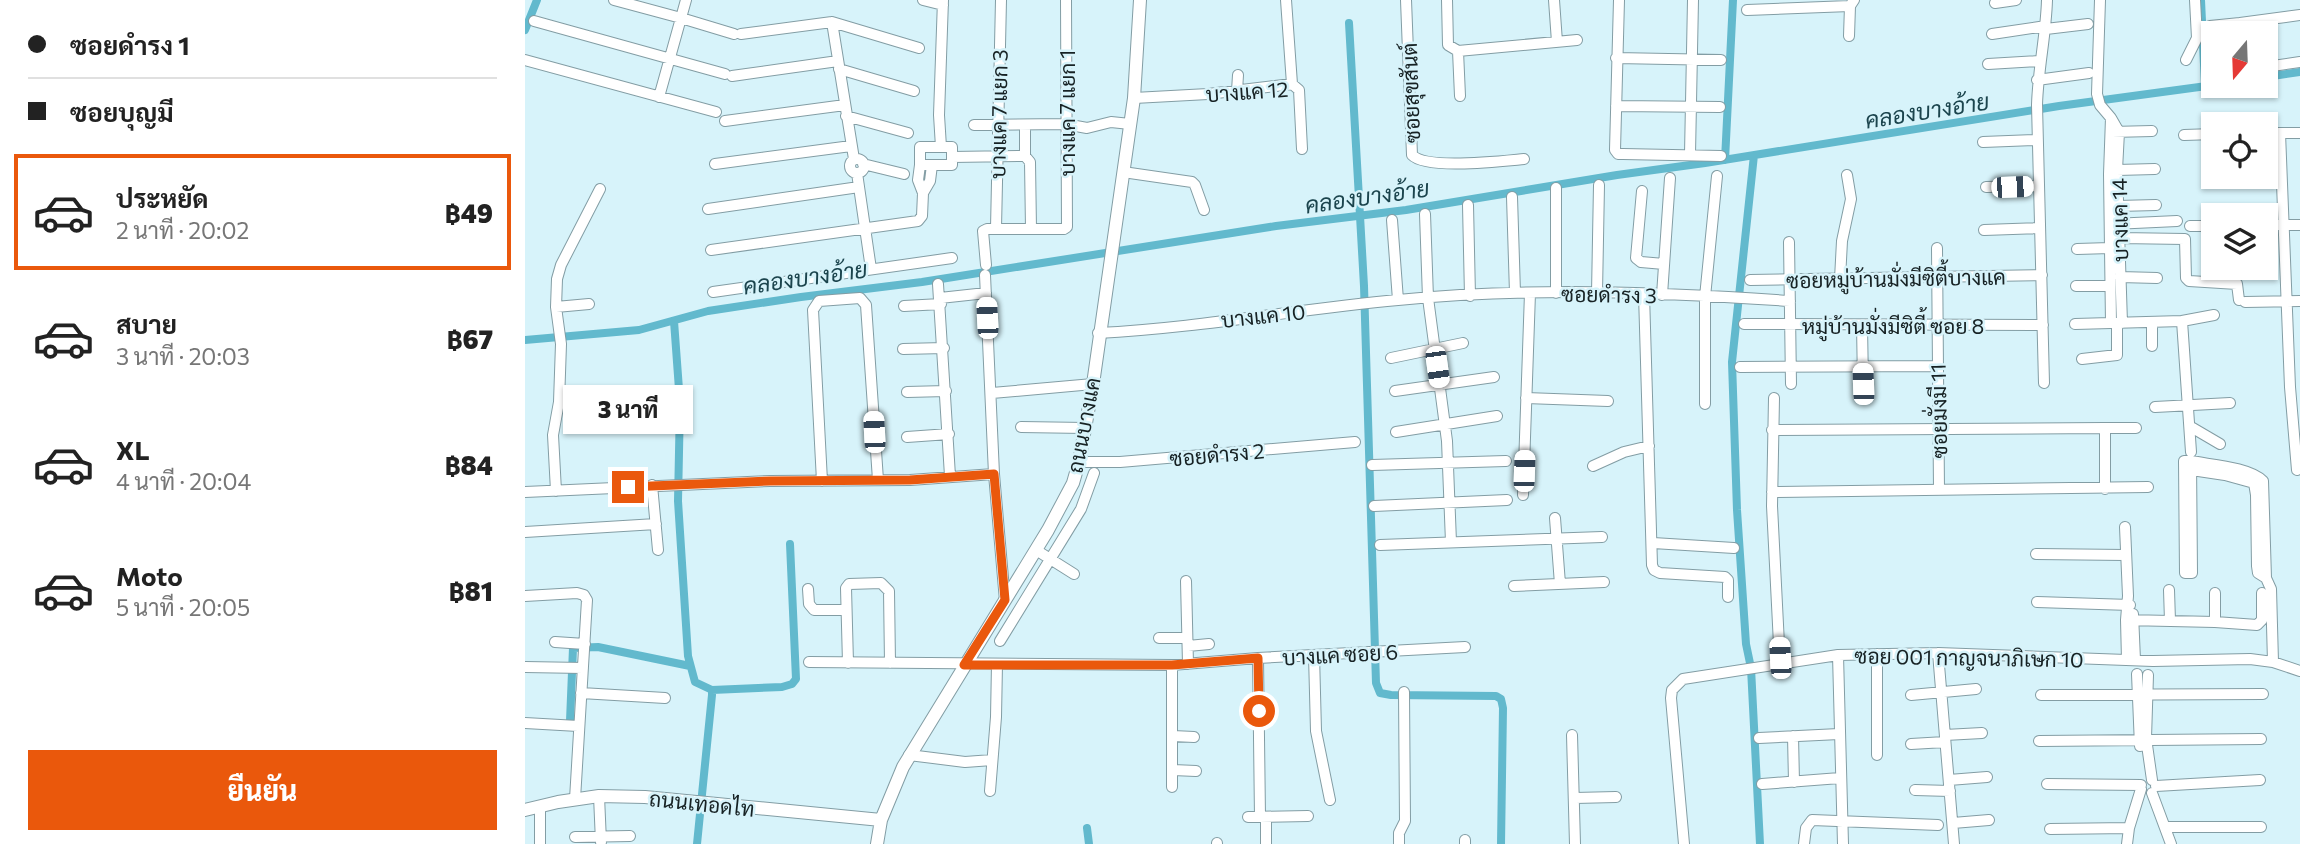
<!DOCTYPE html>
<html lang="th">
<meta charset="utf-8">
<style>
body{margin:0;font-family:Commissioner,Sarabun,sans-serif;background:#f6f6f6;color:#222;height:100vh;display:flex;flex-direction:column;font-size:26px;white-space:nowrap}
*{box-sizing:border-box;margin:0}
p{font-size:23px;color:#767676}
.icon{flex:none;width:38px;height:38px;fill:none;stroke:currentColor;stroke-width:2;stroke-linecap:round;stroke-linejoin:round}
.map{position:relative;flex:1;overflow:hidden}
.drawer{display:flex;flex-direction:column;background:#fff;width:525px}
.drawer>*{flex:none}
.banner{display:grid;align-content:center;height:154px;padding:0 28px;background:#fff}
.needle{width:46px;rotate:199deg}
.buttons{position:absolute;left:1676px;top:21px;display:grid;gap:14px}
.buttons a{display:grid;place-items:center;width:77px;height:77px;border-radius:0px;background:#fff;box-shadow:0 2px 5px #0004;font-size:35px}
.end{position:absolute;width:32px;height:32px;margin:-16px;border:9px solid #ea580c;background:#fff;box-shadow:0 0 0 4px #fff}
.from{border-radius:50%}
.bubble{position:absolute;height:49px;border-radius:0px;background:#fff;box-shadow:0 2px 5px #0004;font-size:23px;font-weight:800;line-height:49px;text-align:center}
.car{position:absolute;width:21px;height:42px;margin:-21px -10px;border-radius:9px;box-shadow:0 0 5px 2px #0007;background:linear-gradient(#fff 24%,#345 0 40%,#fff 0 76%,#345 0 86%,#fff 0)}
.banner b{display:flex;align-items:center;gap:24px;height:66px;font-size:26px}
.banner b+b{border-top:2px solid #e0e0e0}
.banner i{width:18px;height:18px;background:#222}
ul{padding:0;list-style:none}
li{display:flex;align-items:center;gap:21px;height:116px;margin:0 14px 10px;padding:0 14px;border:4px solid transparent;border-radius:0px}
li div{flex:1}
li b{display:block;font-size:26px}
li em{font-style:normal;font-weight:800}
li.active{border-color:#ea580c}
li>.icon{width:63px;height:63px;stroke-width:1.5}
.button{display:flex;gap:14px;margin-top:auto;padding:14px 28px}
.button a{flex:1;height:80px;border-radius:0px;background:#ea580c;color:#fff;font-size:28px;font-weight:800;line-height:80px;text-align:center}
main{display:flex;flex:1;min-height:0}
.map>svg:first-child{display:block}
</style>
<main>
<section class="drawer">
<div class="banner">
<b><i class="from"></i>ซอยดำรง 1</b>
<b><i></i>ซอยบุญมี</b>
</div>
<ul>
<li class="active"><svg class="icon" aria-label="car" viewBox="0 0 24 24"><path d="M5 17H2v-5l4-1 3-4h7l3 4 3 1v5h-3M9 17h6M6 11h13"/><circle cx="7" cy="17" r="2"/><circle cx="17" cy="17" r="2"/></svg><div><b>ประหยัด</b><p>2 นาที · 20:02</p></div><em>฿49</em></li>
<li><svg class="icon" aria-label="car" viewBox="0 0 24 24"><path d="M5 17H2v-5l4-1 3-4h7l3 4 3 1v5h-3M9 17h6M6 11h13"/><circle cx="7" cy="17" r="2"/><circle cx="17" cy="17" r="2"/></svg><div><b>สบาย</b><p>3 นาที · 20:03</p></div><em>฿67</em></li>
<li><svg class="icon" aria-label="car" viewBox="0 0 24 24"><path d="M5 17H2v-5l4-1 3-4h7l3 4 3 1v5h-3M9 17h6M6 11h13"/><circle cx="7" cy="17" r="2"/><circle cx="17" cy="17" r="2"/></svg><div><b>XL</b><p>4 นาที · 20:04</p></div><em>฿84</em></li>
<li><svg class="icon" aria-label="car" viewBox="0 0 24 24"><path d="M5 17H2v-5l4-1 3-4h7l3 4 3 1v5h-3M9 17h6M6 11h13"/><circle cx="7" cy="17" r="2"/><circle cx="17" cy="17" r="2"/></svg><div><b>Moto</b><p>5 นาที · 20:05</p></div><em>฿81</em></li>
</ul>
<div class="button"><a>ยืนยัน</a></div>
</section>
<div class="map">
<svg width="1775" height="844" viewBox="0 0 1775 844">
<rect width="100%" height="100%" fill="#d7f3fa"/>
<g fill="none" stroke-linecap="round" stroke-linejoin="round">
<path stroke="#62b9cd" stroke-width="8" d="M1676,0L1680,86
M824,23L839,286L851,683L855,693L866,695L971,696L976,699L978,708L976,844
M0,30L12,0
M1741,77L1775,72
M1229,155L1207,362L1212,510L1221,644L1226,668L1235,844
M1200,160L1208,0
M149,321L155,403L153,501L163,656L170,682L187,690V695L172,844
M0,340L114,330L183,311L276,297L397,282L751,226L881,210L1092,175L1180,163L1534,106L1689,85
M187,690L257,687L267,684L271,679L265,544
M45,721L48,648L73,647L165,666
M562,828L564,844"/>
<g stroke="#839da4" stroke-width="12">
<path id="minor" d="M89,0L156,18L134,97
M161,0L156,18L209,34
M398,0L418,5
M761,0L767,84
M881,0L887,155C901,170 977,161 999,159
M922,0L923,45L933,51L1052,40
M1029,0L1032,42
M1094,0L1090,150L1093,154H1098L1196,156
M1575,0L1572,94L1575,105L1586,118
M1470,3L1491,0
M1222,10L1325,6L1329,0
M9,21L200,74
M307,22L329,159
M1685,26L1715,23
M1521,29L1563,24
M1715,33V23L1775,15
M216,34L307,22L394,48
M1467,34L1521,26
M1324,36L1325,6
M933,51L935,96
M1091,58L1196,60
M0,60L191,112
M1661,60L1672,38L1670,0
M1463,64L1514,61
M1741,67L1775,62
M314,69L389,91
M207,76L313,61
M1512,80L1564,73
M712,91L713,75
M609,98L683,94L767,84L774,90L777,149
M1091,106L1195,107
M321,116L383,133
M200,121L320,105
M449,125L540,124L562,128L586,122L605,124
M500,125V156L505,162L506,229
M1587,132L1627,131
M1741,133H1775
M1755,133L1765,387L1772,470
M1659,135L1689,134
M1458,142L1512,140
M395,147H427V165H395Z
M416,147L414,115L418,0
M1165,154L1168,0
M427,157L500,156
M325 166a7 7 0 1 1 14 0a7 7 0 1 1-14 0Z
M190,164L326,146
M338,164L379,174
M395,165L393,180L398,193L405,181L407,165
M1592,170L1630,169
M598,172L667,182L670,185L679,210
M332,173L346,269
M1461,187L1514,186
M1031,188V293
M1117,191L1111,258L1116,262L1139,264
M987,197L990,293
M943,205L945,296
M1593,206L1631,205
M183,209L334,187
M900,214L903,298L922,441L926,542
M867,220L873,300
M1588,224L1652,221
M1741,225H1775
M1665,226H1689
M471,228L476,0
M1459,230L1514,228
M1595,238L1660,239L1661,278L1664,281L1712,284L1714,300
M1264,242L1266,384
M1412,248L1414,490
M1552,249L1585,248
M186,250L393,221L397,216L398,193
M461,265L458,231L462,229H539L542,227L541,0
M460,275L469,474L480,601
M1595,277L1632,278
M1315,279L1317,241L1326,199L1322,175
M1225,280L1517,275
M413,284L425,476
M1551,286H1585
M188,292L427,258
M1072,293L1074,185
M1119,294L1127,565L1129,570L1135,573L1200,577L1203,580V597
M1137,295L1145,178
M415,298L461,293
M1720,302L1775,301
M379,306L416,304
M31,307L64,304
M1657,321L1689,315
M1586,323L1584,174L1586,118L1594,132L1592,170L1597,323
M1627,323V346
M1219,324L1518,325
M1550,324L1657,321L1666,452
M1337,325L1338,384
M573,333C674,328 773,309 873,300C1003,287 1135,292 1265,301
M378,349L419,348
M866,358L938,343
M1557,359L1592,355V323
M1215,367L1412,366
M1519,383L1512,105C1513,69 1521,35 1522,0
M870,391L969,377
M382,392L421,391
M467,393L568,384
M1001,398L1083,401
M1249,398L1247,506L1255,664
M1180,404V297L1192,176
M1630,407L1705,403
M496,427L560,428
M1666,427L1695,444
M1247,430L1580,428
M871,432L972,416
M382,437L424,434
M1666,461L1667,573H1660L1659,461H1666C1686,465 1724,467 1738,481L1741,578
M554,462H595L830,442
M847,465L981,461
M1068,466L1099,452L1124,446
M1660,469L1700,475L1729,483L1731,495L1732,566L1733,573L1741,578L1746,589L1748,662
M297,481L288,310L294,301L335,298L341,305L353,480
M127,485L133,550
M1580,489V428H1611
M31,491L28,435L34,402L36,344L31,307L32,279L36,265L75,189
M0,492L245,481L385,480L469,474
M1247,492L1623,487
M998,495L1005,293
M849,506L982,500
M1030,518L1035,584
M1600,527L1603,596L1601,620L1690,622L1732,625L1737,620V593
M0,532L131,524
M1128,543L1209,548
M855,545L1077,537
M511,550L549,574
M1511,554L1600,555
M661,581L663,664
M989,586L1079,582
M283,589L284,604L289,610H321
M1644,590L1645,621
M0,596L52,593L59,595L62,600L50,799
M1512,602L1605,605
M1608,614L1610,660
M1601,620L1602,660
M1690,622V593
M634,638H662
M475,641L556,509L569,473
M30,642L60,644
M663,646L684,644
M1413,653L1429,844
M1352,654V755
M789,655L791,731L805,800
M1313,655L1318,844
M733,658L735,817
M284,662L647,665L733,658L940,647
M323,663L321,588L324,584L356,583L364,591L365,663
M647,665V787
M0,667L58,668
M1612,674L1615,746
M1623,675L1621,738L1627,780
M56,693L140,698
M1386,695L1451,689
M1516,695L1738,694
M0,723L53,726
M1047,735L1050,844
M1420,735L1457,733
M648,736L669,737
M1268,736L1269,782
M1234,738L1314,734
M1514,741L1736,739
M1386,744L1420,742
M384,755L440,762L467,760
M648,770L671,771
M1424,780L1462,777
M1237,784L1315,778
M1522,784L1616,785
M1631,786L1735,780
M1390,790L1425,791
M465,791L471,717L472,664
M1627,793L1646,844
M74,796L76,842
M1050,798L1091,797
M15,806V844
M723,817L783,816
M741,817V844
M1428,823L1464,820
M1640,827H1736
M1525,829L1604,828
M50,837L105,836
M940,840V844
M692,843V844
M874,844V833L880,821L879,692
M1159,844L1146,698L1147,690L1158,679L1313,655L1413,653L1628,661L1725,659L1748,662L1775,671
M1279,844L1281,828L1287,820L1413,825
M1602,844L1604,828L1616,789"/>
</g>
<g stroke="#839da4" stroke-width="14">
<path id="major" d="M0,810L33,802L74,796L120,797L356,820
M352,844L356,820L378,767L523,530L548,483L554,462L568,384L609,98L615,0"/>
</g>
<use href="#minor" stroke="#fff" stroke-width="10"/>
<use href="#major" stroke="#fff" stroke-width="12"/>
</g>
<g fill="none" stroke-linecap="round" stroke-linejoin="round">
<path stroke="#ea580c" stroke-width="9" d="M103,487L245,481L385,480L469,474L480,600L439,665H647L733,658L734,711"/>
</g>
<g text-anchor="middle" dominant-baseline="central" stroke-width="5" stroke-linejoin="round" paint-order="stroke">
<g font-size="21" fill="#172224" stroke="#d7f3fa">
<text transform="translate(722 91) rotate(-4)">บางแค 12</text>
<text transform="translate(885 93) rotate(-92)">ซอยสุขสันต์</text>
<text transform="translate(541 113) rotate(-90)">บางแค 7 แยก 1</text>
<text transform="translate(473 114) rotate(-89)">บางแค 7 แยก 3</text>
<text transform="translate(1594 220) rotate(-91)">บางแค 14</text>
<text transform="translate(1371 278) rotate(-1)">ซอยหมู่บ้านมั่งมีซิตี้บางแค</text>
<text transform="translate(1084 294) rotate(1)">ซอยดำรง 3</text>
<text transform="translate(738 315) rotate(-6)">บางแค 10</text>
<text x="1368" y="325">หมู่บ้านมั่งมีซิตี้ ซอย 8</text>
<text transform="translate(1413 411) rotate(-91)">ซอยมั่งมี 11</text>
<text transform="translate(558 425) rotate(-79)">ถนนบางแค</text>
<text transform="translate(692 454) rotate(-5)">ซอยดำรง 2</text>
<text transform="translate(815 654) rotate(-3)">บางแค ซอย 6</text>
<text transform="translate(1444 657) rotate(1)">ซอย 001 กาญจนาภิเษก 10</text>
<text transform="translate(177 803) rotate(6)">ถนนเทอดไท</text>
</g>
<g font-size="23" font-style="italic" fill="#1b444d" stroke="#d7f3fa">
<text transform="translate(1402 110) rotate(-9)">คลองบางอ้าย</text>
<text transform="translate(842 196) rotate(-8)">คลองบางอ้าย</text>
<text transform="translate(280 277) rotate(-8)">คลองบางอ้าย</text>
</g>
</g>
</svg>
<div class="buttons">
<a><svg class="needle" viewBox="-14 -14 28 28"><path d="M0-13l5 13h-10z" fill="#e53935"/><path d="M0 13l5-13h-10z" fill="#767676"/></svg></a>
<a><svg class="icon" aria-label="locate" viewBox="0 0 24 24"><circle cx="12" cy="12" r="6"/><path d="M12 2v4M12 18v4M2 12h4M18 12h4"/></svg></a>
<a><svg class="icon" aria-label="layers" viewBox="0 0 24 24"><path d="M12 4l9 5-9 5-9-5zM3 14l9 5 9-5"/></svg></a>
</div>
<i class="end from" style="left:734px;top:711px"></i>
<i class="end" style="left:103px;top:487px"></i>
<div class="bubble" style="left:38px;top:385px;width:130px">3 นาที</div>
<i class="car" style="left:1487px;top:187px;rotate:88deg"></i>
<i class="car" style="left:462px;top:318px;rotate:357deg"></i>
<i class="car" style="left:912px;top:367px;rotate:172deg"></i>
<i class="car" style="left:1338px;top:384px;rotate:358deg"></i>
<i class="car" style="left:349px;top:432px;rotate:357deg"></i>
<i class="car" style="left:999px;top:471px;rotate:2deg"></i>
<i class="car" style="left:1255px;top:658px;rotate:357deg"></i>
</div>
</main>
